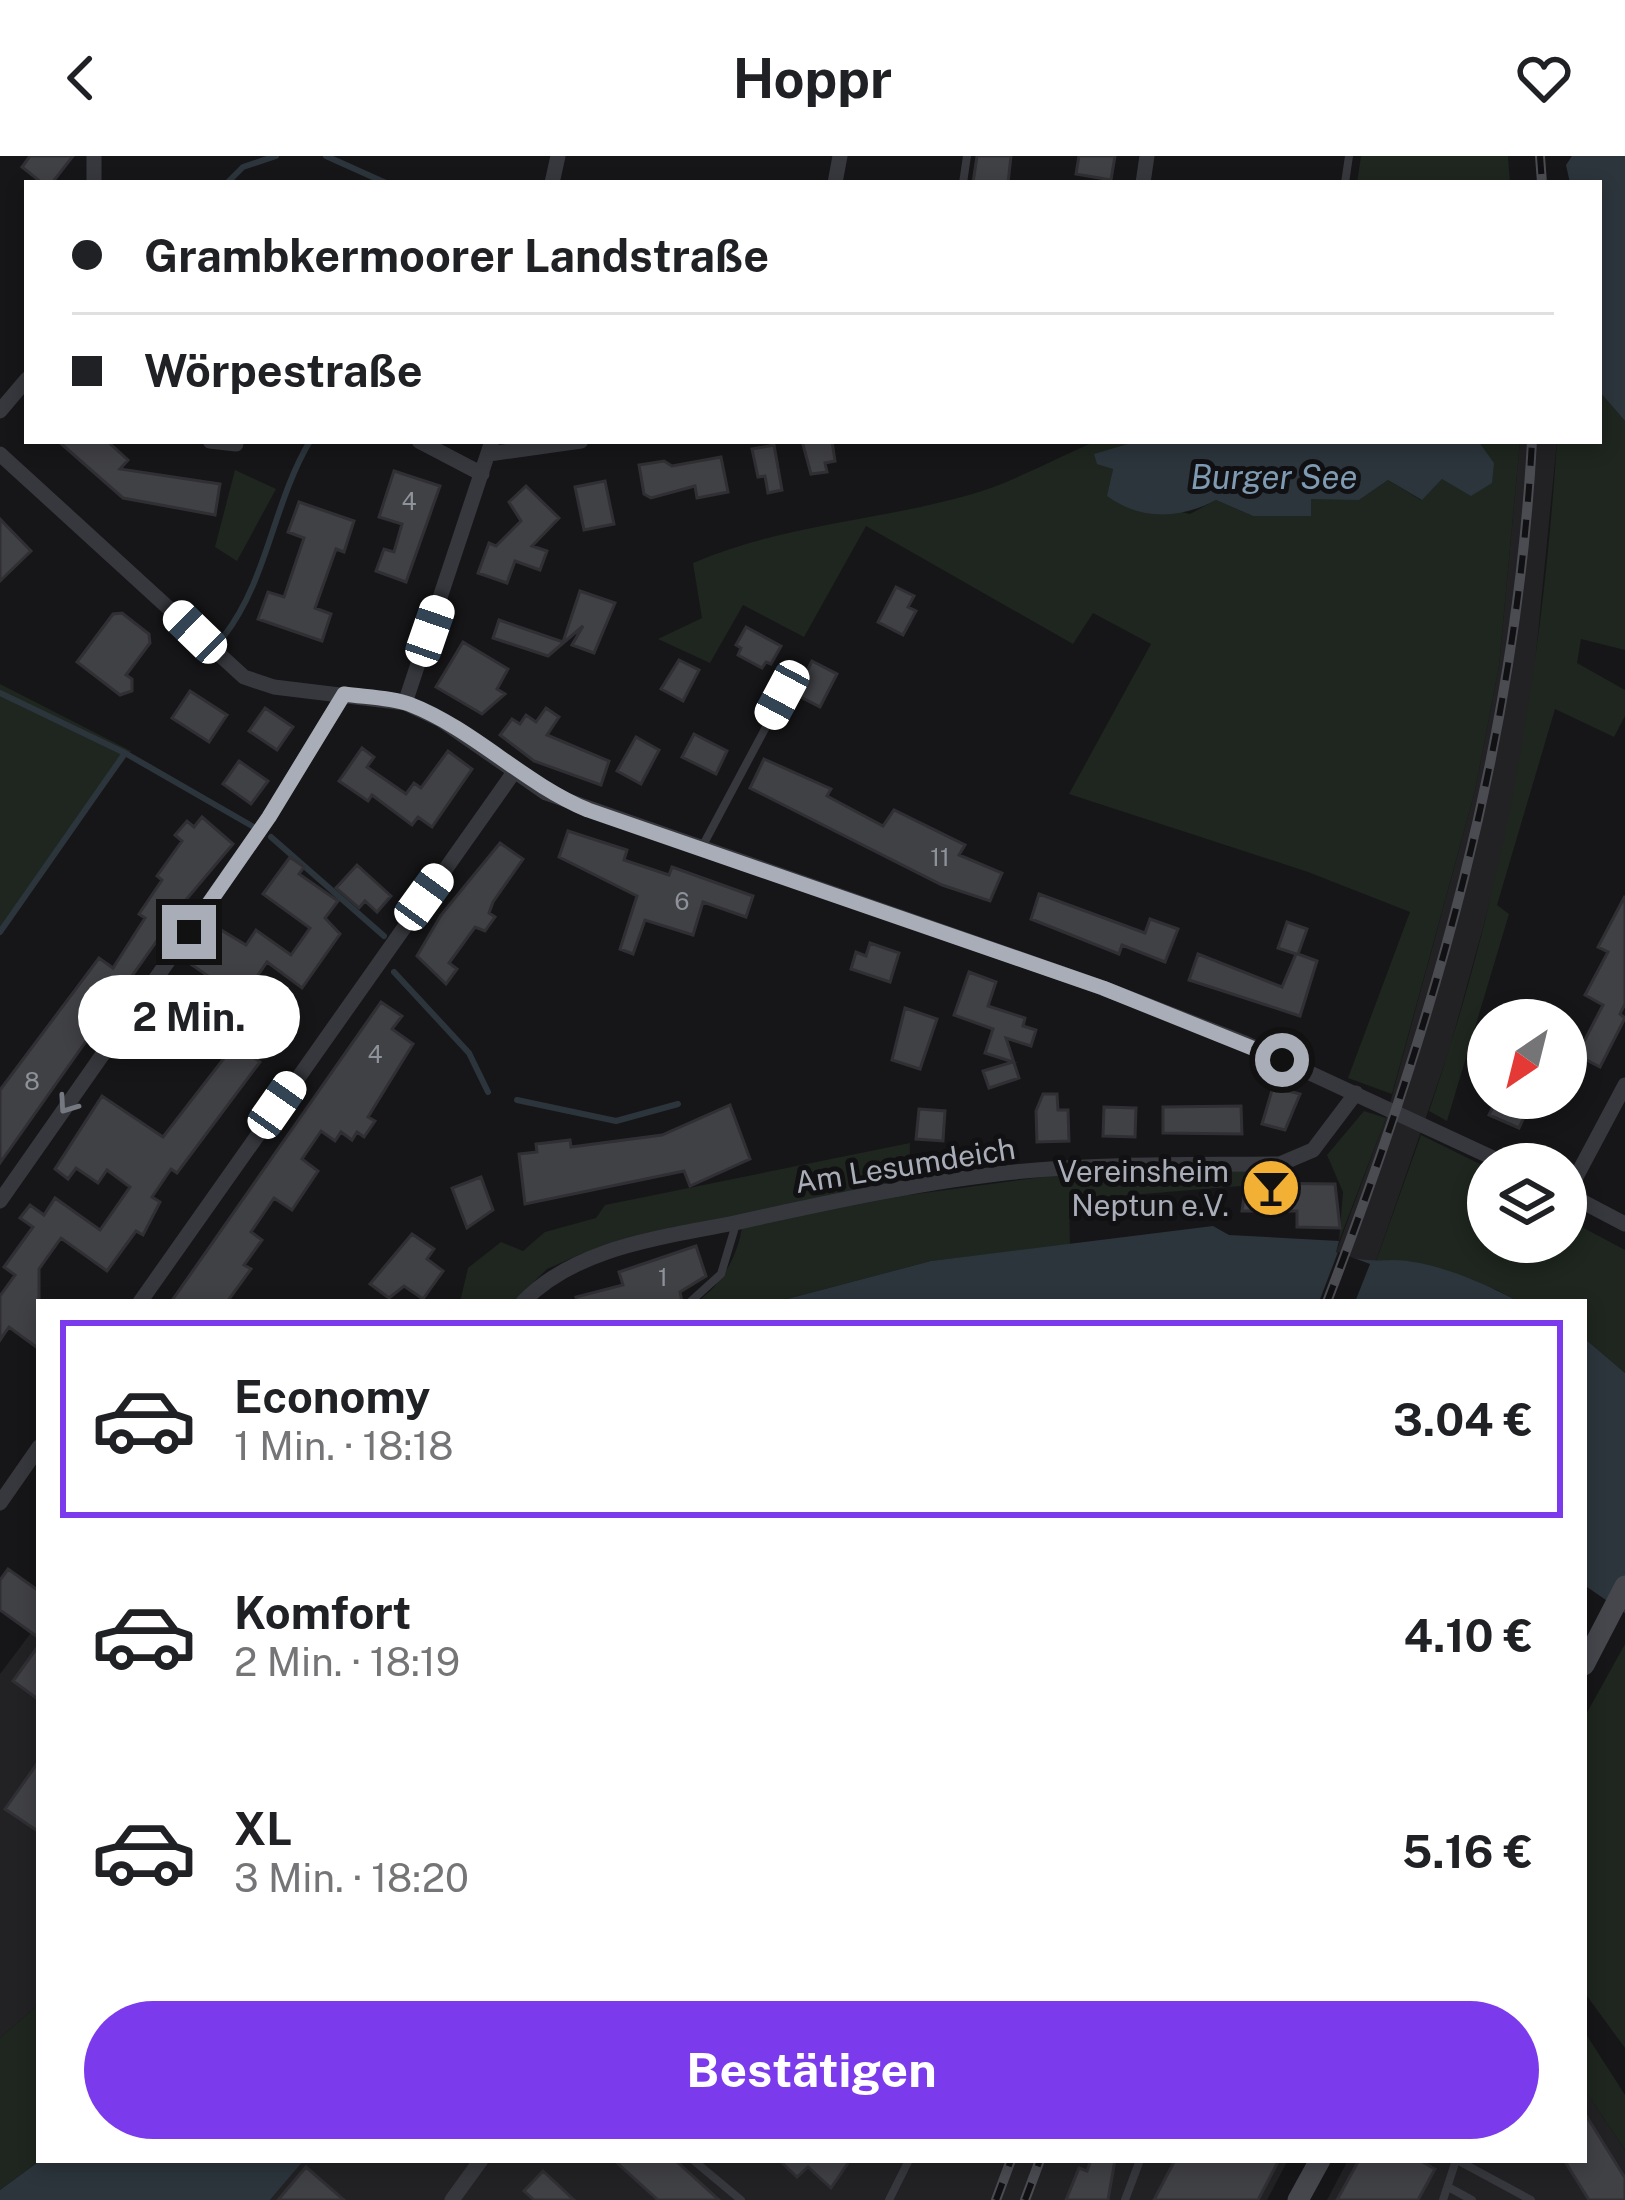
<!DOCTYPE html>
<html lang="de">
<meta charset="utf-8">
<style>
body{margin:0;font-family:"Public Sans",sans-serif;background:#f2f2f2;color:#202124;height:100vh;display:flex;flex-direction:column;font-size:45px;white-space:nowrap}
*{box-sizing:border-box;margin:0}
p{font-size:39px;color:#757577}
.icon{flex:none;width:66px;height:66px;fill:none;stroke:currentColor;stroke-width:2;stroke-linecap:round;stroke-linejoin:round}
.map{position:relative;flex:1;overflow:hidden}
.side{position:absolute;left:36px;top:1143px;width:1551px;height:864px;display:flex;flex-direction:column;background:#fff;border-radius:0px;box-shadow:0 6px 18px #0003}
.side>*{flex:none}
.hud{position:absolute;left:24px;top:24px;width:1578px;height:264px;border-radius:0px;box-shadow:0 6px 18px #0003;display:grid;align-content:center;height:264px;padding:0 48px;background:#fff}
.needle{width:78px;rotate:215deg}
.controls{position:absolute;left:1467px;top:843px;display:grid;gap:24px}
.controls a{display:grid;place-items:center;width:120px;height:120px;border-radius:50%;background:#fff;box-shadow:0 6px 18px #0003;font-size:60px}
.end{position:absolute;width:54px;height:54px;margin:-27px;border:15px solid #a8adb8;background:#111;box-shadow:0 0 0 6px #111}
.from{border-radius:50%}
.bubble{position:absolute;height:84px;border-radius:42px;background:#fff;box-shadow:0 6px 18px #0003;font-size:39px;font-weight:700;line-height:84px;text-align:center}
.car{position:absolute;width:36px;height:72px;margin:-36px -18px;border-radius:15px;box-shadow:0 0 9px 3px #0007;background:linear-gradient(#fff 24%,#345 0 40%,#fff 0 76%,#345 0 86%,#fff 0)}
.hud b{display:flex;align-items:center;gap:42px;height:114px;font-size:45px}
.hud b+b{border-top:3px solid #e0e0e0}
.hud i{width:30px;height:30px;background:#202124}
ul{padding:21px 0 0;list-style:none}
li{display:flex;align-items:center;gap:36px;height:198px;margin:0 24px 18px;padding:0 24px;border:6px solid transparent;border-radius:0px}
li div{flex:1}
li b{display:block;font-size:45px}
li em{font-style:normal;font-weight:700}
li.current{border-color:#7c3aed}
li>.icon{width:108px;height:108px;stroke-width:1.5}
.button{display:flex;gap:24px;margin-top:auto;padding:24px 48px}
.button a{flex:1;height:138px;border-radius:72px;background:#7c3aed;color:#fff;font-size:48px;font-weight:700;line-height:138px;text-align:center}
header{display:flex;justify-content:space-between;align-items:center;height:156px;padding:0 48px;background:#fff;font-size:54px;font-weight:700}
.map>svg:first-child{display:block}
</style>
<header><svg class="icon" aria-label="back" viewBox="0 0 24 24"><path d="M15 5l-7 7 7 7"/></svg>Hoppr<svg class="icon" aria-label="heart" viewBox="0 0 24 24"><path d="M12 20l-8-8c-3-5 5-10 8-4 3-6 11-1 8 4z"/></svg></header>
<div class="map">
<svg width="1625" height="2044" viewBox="0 0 1625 2044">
<rect width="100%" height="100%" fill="#161618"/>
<path fill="#222225" d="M1520,285H1557L1529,568L1509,677L1449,895L1375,1108L1369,1109L1336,1096L1386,962L1475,635L1499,510Z
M39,1466V1848L0,1882V1518Z
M1584,1933L1625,1994V2044H1327L1348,2004H1584Z
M304,2004H1288L1267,2044H270Z"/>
<path fill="#1e261f" d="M1361,0H1508L1510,27H1357Z
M1599,235L1625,265V494L1581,483L1577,507L1625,534V560L1614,581L1555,553L1497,749L1509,758L1447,965L1429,955C1504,736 1542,515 1557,285H1599Z
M1096,285H1138L1095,299L1113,313L1108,339L1190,358L1216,344L1253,360L1318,339L1359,344L1388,324L1421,344L1442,323L1452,325L1478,285H1520L1499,510L1475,635L1392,938L1348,922L1410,756L1308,716L1069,638L1151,488L1093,457L1073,488L866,370L804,481L743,449L710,507L658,483L702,462L693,407C780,369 877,365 969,339C1012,327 1054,303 1096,285Z
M235,314L276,333L237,405L215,391Z
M0,528L131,595L0,774Z
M1364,955L1386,962L1339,1085L1343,1036L1327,999Z
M1421,979L1488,1012V1086H1566V1050L1585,1059L1580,1070L1625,1094V1217L1584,1182V1146H1519L1497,1134L1393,1104L1375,1108Z
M910,987L909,1039L1049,1020L1277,1015L1278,1027L1069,1044L1070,1089L931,1105L776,1146H697C725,1126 742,1093 743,1059L581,1098L547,1113L513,1146H460L468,1112L501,1086L523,1095L545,1076L596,1062L605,1049Z
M1625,1488V1892L1584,1836V1562Z
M39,1848L41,2004L0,2034V1882Z
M1584,1875L1625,1939V1994L1584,1933Z"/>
<path fill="#2c353c" d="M1572,0H1625V265L1599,235V27H1570L1566,9Z
M1138,285H1478L1494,307L1492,327L1471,340L1442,323L1422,344L1388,324L1359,344L1311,343V360H1253L1216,344C1180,363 1142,365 1107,340L1113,313L1097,308L1094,298Z
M1213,1070L1229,1079L1339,1085L1336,1096C1359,1105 1369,1105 1392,1104C1431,1104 1485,1127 1519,1146H776L931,1105Z
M1584,1182L1625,1217V1457L1584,1429Z
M41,2004H304L270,2044H0V2034Z"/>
<path fill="#161618" d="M1338,1096L1370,1108L1355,1146H1319Z"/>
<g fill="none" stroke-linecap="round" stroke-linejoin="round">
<path stroke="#2c353c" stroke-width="6" d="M326,0L386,27
M227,27L243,11L276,0
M224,480C268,423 273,347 310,285
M0,537L125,597L252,670
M271,681L384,780
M0,776L125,597
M394,816L469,897L488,936
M517,944L616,965L678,948"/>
</g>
<path fill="#404145" stroke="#303034" stroke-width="3" d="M30,0H73L52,27H42L22,11Z
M977,0H1011L1008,27H973Z
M1079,0H1115L1111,24L1076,18Z
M58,285H107L128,304L120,313L220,328L215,359L123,342Z
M802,285H832L835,305L825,307L827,316L811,318Z
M774,289L782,334L768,337L765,320L758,321L752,293Z
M721,301L728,336L697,342L695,330L651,342L644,338L639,309L664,305L672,310Z
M394,315L440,330L406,426L376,415L384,393L394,396L402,368L379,361Z
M605,325L614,368L584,374L575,331Z
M526,330L559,362L532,390L547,395L540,414L515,405L507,427L478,417L489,387L496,390L521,365L509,346Z
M299,346L354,365L344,396L336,393L315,452L331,458L322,485L258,463L268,436L284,441L304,382L288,376Z
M0,363L31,395L0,425Z
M896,431L914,440L908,451L916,455L903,479L878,466Z
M580,435L615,447L594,497L572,489L583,470L548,500L493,482L499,464L563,486Z
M122,457L149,478L150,487L126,519L132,523V535L120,539L77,506L113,458Z
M746,471L781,490L771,508L766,506L762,512L738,499L741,492L736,489Z
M463,486L508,513L497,533L505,538L482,558L436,531Z
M679,504L699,514L683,545L661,533Z
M812,505L837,518L820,551L795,538Z
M190,535L227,559L209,586L172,562Z
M265,552L293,571L277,594L249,575Z
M546,552L559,561L547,579L609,605L601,629L534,605L500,579L512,563L520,568L526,559L536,566Z
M694,578L727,595L716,618L682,601Z
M636,581L659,594L641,628L617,615Z
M362,592L374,601L367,611L406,638L414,627L421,632L448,595L472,613L432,671L418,661L412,669L372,639L368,645L339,625Z
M764,603L831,633L827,640L883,670L894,654L965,689L959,699L1002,717L990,745L942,729L750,632Z
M239,605L268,625L251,648L223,628Z
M202,661L233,688L185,745L0,1007V934L99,802L113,812L145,762L139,758L162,724L157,720L182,685L175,679L187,665L194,671Z
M568,675L627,694L624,704L669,719L672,711L753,740L746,761L703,746L693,779L645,764L633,798L620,793L637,740L559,701Z
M500,687L523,703L493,746L489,757L495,761L485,775L475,771L449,807L457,813L446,828L417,800L441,759Z
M290,701L304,711L299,718L338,745L325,762L340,778L302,832L267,806L247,835L282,860L269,877L262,872L253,884L235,871L240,864L209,843L220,828L192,809L221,774L246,789L256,774L291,799L310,772L263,738Z
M357,709L391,740L377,756L365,745L359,752L336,732Z
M1039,738L1145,777L1150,763L1178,773L1165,806L1122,789L1119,798L1031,763Z
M1625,740V848L1620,858L1625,862L1600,911L1577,899L1603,849L1585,839L1608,796L1598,791Z
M1287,766L1307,773L1298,798L1317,805L1300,860L1189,824L1198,798L1282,831L1296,798L1278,792Z
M870,787L899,797L890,826L851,813L856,796L866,800Z
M969,816L996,826L988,850L1025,862L1023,870L1036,874L1031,890L1006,882L1019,922L989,932L983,915L1013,906L985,897L993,873L954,859Z
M381,846L402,860L392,873L413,888L368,961L375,965L364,981L357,976L352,984L341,976L335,985L321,975L302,1003L318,1015L292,1054L274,1042L251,1076L262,1084L244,1109L251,1113L227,1146H171Z
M905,852L937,863L920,913L892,904Z
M235,888L260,906L177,1017L171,1013L152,1041L160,1046L143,1079L136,1075L107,1115L61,1082L39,1113V1193L9,1171L0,1184V1140L15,1119L4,1111L33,1071L20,1062L30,1049L44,1059L55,1042L100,1074L130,1031L107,1014L98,1027L76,1012L68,1023L55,1013L102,940L163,981Z
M1273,931L1300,938L1285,974L1262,968Z
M1043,938H1057L1058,954H1068L1069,985L1037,986L1036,955Z
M1497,942H1533L1519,972L1489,959Z
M730,949L750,1003L690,1030L684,1015L525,1048L519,998L537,996L536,988L570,984L571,991L662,979Z
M1241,950L1242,978L1163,977V951Z
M1104,951L1136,952L1135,981L1103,980Z
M919,953L945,955L943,985L916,983Z
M481,1021L493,1054L467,1072L452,1032Z
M1246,1027L1335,1028L1340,1072L1297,1071V1055H1242Z
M412,1078L434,1093L427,1103L443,1115L423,1143L404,1130L389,1142L370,1128Z
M696,1090L706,1120L680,1136L682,1146H577L576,1141L623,1129L619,1116Z
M8,1413L39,1435V1482L0,1454V1424Z
M39,1489V1544L13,1525Z
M39,1605V1676L5,1653Z
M1584,1956L1625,2022V2044H1589L1564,2004H1584Z
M614,2004H675L719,2044H658Z
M779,2004H850L831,2032L808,2011L797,2021Z
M1091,2004H1115L1108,2044H1066L1079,2012L1087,2015Z
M1175,2004H1279L1258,2044H1154Z
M1359,2004H1419L1435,2013L1418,2044H1337Z
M306,2011L344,2044H278Z
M543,2015L556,2027L574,2044H534L524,2035Z"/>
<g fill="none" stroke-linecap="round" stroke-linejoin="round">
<path stroke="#37383d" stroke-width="8" d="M963,27L967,0
M1345,27L1349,0
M702,691L783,539
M690,1146L721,1118L736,1068
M693,2004L741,2044
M1457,2004L1531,2044
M1450,2032L1472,2044
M889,2044L909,2004
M1125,2044L1140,2004
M1443,2044L1456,2004"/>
<path stroke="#37383d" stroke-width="15" d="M94,0V27
M552,27L558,0
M835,27L840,0
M1143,27L1147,0
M0,255L27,223
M210,285L236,288
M419,285L482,318
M0,298L244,521L274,531L405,547L441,564L546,637L1103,832L1245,887L1506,1008
M489,298L581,285
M405,547L492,285
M1566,1037L1625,1068
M1567,1038L1625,929
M0,1045L269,661L344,538
M140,1146L514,616
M523,1146C576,1091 661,1082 734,1067C826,1047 920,1026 1014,1016C1101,1007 1192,1009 1280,1008L1313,994L1356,937
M0,1347L39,1291
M452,2044L481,2004"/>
<path stroke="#45474d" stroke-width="21" d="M1584,1509L1625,1430
M1298,2044L1320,2004"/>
<g stroke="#4a4c52" stroke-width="10">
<path id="rail" d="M1540,0L1542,27
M1327,1146C1434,866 1516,586 1532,285
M996,2044L1011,2004
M1025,2044L1040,2004"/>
</g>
<use href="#rail" stroke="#111113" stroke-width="6" stroke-dasharray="18" stroke-linecap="butt"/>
</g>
<defs><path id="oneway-chevron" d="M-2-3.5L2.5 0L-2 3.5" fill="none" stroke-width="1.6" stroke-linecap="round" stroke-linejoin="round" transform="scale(3)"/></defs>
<use stroke="#757881" href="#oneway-chevron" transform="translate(67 949) rotate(125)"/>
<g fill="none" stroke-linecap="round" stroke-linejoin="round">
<path stroke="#a8adb8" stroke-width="15" d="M189,776L269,661L344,538C364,541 389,541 409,548C474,573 523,627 588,654L1103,832L1282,904"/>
</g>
<defs>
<g id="bar-disc" transform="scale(3)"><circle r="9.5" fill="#f2b134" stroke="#111113"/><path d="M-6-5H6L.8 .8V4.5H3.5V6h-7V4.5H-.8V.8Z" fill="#111"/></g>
</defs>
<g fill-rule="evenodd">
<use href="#bar-disc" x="1271" y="1032"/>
</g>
<g text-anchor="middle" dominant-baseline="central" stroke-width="10" stroke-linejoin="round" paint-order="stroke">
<g font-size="24" fill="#8e929b">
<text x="409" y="345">4</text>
<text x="940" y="701">11</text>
<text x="682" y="745">6</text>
<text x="375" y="898">4</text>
<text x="32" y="925">8</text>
<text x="663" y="1121">1</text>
</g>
<g font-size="30" fill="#a8adb8" stroke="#111113">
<text transform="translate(905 1009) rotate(-9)">Am Lesumdeich</text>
</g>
<g font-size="30" fill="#a8adb8" stroke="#111113" text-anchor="end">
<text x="1229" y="1015">Vereinsheim<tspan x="1229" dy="34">Neptun e.V.</tspan></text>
</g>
<g font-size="33" font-style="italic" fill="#7f9bb3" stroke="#111113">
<text x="1274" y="321">Burger See</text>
</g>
</g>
</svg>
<div class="controls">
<a><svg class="needle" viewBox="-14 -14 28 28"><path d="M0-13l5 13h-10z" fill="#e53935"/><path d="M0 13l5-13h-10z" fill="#757577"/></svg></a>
<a><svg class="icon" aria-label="layers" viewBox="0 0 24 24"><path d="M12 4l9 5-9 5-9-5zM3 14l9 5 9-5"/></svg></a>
</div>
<i class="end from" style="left:1282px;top:904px"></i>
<i class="end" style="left:189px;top:776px"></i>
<div class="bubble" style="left:78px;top:819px;width:222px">2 Min.</div>
<i class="car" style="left:430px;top:475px;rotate:19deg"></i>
<i class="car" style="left:195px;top:476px;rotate:314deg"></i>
<i class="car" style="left:782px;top:539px;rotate:208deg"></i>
<i class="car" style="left:424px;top:741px;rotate:36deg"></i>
<i class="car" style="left:277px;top:949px;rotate:35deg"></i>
<div class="hud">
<b><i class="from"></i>Grambkermoorer Landstraße</b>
<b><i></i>Wörpestraße</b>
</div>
<section class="side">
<ul>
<li class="current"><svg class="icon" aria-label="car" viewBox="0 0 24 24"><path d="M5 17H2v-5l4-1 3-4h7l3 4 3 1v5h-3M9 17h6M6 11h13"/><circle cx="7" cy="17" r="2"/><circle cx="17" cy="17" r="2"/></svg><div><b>Economy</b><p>1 Min. · 18:18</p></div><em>3.04 €</em></li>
<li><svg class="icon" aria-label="car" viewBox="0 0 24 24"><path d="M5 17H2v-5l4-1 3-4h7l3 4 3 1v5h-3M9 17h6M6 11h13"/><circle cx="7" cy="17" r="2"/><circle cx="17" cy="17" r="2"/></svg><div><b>Komfort</b><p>2 Min. · 18:19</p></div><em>4.10 €</em></li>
<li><svg class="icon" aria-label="car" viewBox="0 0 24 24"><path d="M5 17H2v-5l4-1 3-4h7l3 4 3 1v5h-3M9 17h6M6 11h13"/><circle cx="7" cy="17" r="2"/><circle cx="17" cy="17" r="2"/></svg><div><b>XL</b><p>3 Min. · 18:20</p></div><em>5.16 €</em></li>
</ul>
<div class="button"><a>Bestätigen</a></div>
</section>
</div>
